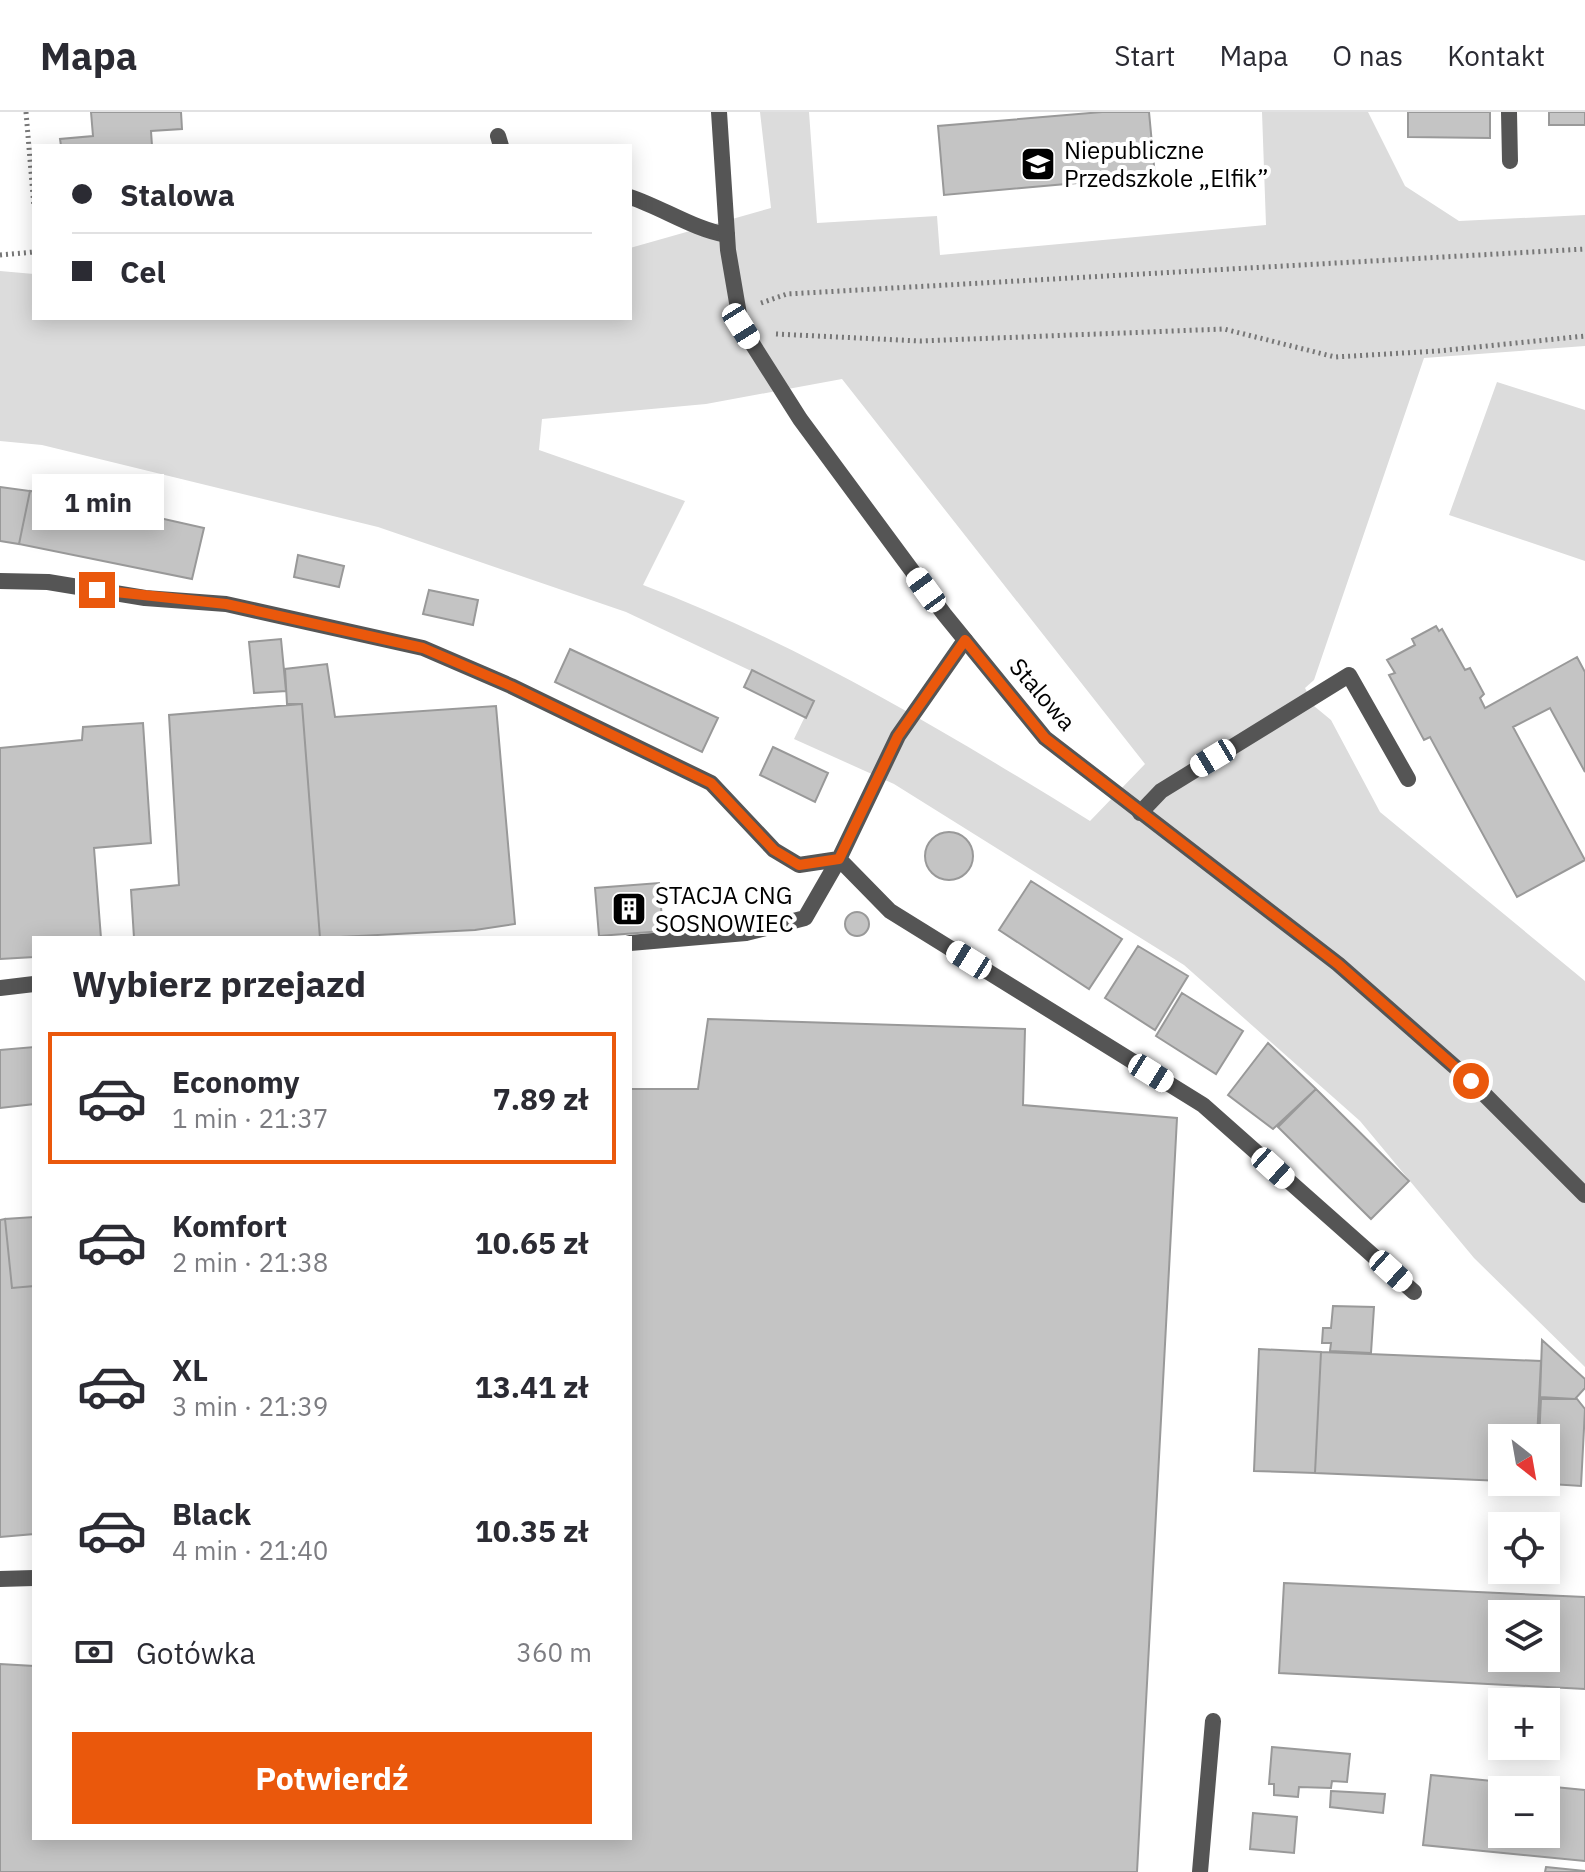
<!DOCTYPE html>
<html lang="pl">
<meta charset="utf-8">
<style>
body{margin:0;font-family:"IBM Plex Sans",sans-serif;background:#f2f2f3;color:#2b2b33;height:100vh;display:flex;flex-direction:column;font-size:30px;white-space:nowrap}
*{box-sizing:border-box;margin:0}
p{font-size:26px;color:#7c7c81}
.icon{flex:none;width:44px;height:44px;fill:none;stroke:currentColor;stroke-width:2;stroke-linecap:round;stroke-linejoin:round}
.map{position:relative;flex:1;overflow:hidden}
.drawer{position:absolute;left:32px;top:824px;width:600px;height:904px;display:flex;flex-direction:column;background:#fff;border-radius:0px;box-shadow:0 4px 20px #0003}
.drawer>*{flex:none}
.top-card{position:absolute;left:32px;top:32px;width:600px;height:176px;border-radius:0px;box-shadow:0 4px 20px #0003;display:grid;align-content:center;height:176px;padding:0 40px;background:#fff}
.needle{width:52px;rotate:149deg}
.controls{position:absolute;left:1488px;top:1312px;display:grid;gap:16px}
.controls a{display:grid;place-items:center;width:72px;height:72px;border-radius:0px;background:#fff;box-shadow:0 4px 20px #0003;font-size:40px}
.end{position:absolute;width:36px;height:36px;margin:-18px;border:10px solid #ea580c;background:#fff;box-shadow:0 0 0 4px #fff}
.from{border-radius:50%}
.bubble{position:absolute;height:56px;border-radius:0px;background:#fff;box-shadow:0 4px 20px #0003;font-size:26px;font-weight:700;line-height:56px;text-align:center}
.car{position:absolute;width:24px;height:48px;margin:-24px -12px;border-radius:10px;box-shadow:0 0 6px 2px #0007;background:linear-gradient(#fff 24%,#345 0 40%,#fff 0 76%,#345 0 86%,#fff 0)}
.top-card b{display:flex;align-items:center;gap:28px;height:76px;font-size:30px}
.top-card b+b{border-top:2px solid #e1e1e2}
.top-card i{width:20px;height:20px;background:#2b2b33}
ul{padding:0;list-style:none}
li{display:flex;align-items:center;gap:24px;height:132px;margin:0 16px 12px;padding:0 24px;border:4px solid transparent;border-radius:0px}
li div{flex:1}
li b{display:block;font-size:30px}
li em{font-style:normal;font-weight:700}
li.active{border-color:#ea580c}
li>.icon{width:72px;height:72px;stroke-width:1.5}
h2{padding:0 40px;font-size:36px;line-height:96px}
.pay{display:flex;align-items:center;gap:20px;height:88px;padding:0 40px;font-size:30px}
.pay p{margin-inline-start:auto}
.action{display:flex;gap:16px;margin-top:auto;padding:16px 40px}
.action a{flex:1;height:92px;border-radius:0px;background:#ea580c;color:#fff;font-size:32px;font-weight:700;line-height:92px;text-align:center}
header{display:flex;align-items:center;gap:48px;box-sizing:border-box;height:112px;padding:0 40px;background:#fff;border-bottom:2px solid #e1e1e2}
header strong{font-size:38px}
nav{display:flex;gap:44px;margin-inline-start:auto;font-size:28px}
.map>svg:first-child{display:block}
</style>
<header>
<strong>Mapa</strong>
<nav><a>Start</a><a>Mapa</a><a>O nas</a><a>Kontakt</a></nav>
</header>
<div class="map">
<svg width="1585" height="1760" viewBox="0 0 1585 1760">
<rect width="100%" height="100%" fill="#fff"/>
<path fill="#dcdcdc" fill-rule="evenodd" d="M760,0H809L817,111L937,104L940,143L1266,113L1262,0H1368L1405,74L1459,109L1585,103V234L1424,246L1314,568L1305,576L1314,594L1331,608L1380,700L1585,869V1255L1474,1146L1360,1009L1184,853L894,672L794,627L813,588L626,500L378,415L42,333L0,329V159L34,162V206H630V136L771,96ZM842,267L1145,652L1090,709C946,620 802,533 643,473L685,389L539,338L542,307L706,292Z
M1497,270L1585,298V449L1449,403Z"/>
<path fill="#c4c4c4" stroke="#999" stroke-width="2" fill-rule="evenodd" d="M91,0H181L182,17L151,19L152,34H61L60,27L93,24Z
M1102,0H1149L1155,64L944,83L938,14Z
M1408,0H1490V26L1408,25Z
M1549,0H1585V13H1549Z
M68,366L96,372L93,391L204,416L192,467L19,432L30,379L64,384Z
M0,375L30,379L19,432L0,429Z
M298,443L344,454L339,475L294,465Z
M429,478L478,488L473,513L423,502Z
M1436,514L1439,519L1442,517L1465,558L1470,556L1484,582L1480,586L1485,596L1577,545L1585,560V660L1550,596L1513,615L1585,748L1517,785L1430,625L1424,628L1389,563L1395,561L1387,548L1415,533L1412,527Z
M281,527L286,579L254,581L249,530Z
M570,537L718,606L702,640L555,570Z
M327,552L335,605L496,594L515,812L475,818L320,826L302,592H287L285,557Z
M752,558L814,589L806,606L744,575Z
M302,592L320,826H134L131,778L179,773L169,603Z
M143,611L151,731L94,736L101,826H34V845L0,847V636L82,628L83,615Z
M773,635L828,661L815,690L760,663Z
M925 744a24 24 0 1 1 48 0a24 24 0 1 1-48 0Z
M1031,769L1122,827L1089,877L999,818Z
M659,771L663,819L599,824L595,776Z
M845 812a12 12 0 1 1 24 0a12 12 0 1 1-24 0Z
M1138,834L1188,864L1155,918L1105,886Z
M1182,881L1243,919L1216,962L1156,924Z
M708,907L1025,917L1023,993L1177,1006L1137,1760H0V1552L34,1554V1726H630V977H698Z
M1268,931L1316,977L1273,1017L1228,983Z
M34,935V992L0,996V938Z
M1316,977L1409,1069L1371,1107L1278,1015Z
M34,1105V1174L12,1176L5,1107Z
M5,1107L12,1176L34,1174V1422L0,1425V1108Z
M1333,1194L1374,1195L1371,1241L1330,1239L1331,1231H1322L1323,1216H1331Z
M1542,1228L1585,1267V1276L1575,1287L1540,1285Z
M1259,1237L1321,1240L1315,1361L1254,1359Z
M1321,1240L1541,1249L1537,1326H1502V1369L1315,1361Z
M1541,1287H1577L1585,1297L1581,1374L1535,1371L1546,1370V1326H1539Z
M1284,1471L1585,1485V1577L1279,1561ZM1502,1502H1546V1546H1502Z
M1272,1635L1350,1642L1347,1670L1332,1669L1331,1676L1299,1675L1298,1685L1274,1683V1672H1269Z
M1431,1663L1585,1678V1749L1423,1733ZM1502,1678H1546V1722H1502Z
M1331,1679L1385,1682L1383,1701L1330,1695Z
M1253,1701L1297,1705L1294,1741L1250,1737Z
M1546,1755L1585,1759V1760H1545Z"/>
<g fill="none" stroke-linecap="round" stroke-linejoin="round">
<path stroke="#777" stroke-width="5" stroke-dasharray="2 4" stroke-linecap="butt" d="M26,0L34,95
M0,143L34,140
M761,191L787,182L1585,137
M776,222L920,229L1224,217L1335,245L1438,239L1585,224"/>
<path stroke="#555" stroke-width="16" d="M1509,0L1510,49
M498,24L501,34
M630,85C663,96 693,117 727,123
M0,469L48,470L145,486L226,492L423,536L511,574L711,671L774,738L799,753L839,747
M1140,701L1161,679L1349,563L1408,667
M839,747L890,799L1203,993L1414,1180
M630,831L746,821L805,806L839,747L898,624L965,528
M0,876L34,872
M0,1467L34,1466"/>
<path stroke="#555" stroke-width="16" d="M719,0L728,138L741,214L800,307L944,502L1045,626L1338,852L1471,969L1585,1083
M1200,1760L1213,1609"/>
</g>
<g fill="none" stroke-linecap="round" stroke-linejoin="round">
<path stroke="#ea580c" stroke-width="10" d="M97,478L226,492L423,536L511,574L711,671L774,738L799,753L839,747L898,624L965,528L1045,626L1338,852L1471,969"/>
</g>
<defs>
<g id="school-square" transform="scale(1.8)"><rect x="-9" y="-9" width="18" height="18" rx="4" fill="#000" stroke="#fff"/><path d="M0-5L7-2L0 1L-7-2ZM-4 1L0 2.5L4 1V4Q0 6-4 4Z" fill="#fff"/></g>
<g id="building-square" transform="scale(1.8)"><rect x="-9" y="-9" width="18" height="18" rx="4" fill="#000" stroke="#fff"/><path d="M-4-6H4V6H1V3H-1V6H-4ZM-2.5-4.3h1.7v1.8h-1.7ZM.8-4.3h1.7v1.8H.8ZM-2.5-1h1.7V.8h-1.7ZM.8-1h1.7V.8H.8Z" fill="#fff"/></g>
</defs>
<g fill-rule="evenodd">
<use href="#school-square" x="1038" y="52"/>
<use href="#building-square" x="629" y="797"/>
</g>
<g text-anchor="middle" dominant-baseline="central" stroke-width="8" stroke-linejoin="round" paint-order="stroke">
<g font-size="24" fill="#000" stroke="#fff" text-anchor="start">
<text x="1064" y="38">Niepubliczne<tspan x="1064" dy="28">Przedszkole „Elfik”</tspan></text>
<text x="655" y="783">STACJA CNG<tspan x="655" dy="28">SOSNOWIEC</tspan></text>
</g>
<g font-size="24" fill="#000" stroke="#fff">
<text transform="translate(1043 582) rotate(49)">Stalowa</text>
</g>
</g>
</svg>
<div class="controls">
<a><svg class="needle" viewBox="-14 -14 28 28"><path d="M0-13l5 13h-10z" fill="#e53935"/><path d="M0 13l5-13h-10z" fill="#7c7c81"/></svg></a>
<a><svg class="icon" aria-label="locate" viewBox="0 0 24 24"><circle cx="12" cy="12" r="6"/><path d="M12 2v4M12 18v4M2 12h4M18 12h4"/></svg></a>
<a><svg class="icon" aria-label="layers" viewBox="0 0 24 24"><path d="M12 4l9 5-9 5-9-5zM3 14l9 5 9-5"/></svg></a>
<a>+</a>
<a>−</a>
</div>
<i class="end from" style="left:1471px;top:969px"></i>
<i class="end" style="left:97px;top:478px"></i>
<div class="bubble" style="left:32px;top:362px;width:132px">1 min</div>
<i class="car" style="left:741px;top:214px;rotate:148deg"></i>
<i class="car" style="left:926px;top:478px;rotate:324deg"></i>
<i class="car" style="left:1213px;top:646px;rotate:239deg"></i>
<i class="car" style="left:969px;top:848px;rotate:302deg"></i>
<i class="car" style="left:1151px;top:961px;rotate:122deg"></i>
<i class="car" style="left:1273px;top:1056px;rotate:132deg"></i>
<i class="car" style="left:1391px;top:1159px;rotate:132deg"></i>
<div class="top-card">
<b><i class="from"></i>Stalowa</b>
<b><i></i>Cel</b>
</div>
<section class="drawer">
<h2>Wybierz przejazd</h2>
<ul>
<li class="active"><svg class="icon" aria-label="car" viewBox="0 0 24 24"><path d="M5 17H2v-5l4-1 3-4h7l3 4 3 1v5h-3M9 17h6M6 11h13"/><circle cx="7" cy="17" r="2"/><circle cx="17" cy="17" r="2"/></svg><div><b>Economy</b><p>1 min · 21:37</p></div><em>7.89 zł</em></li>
<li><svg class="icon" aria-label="car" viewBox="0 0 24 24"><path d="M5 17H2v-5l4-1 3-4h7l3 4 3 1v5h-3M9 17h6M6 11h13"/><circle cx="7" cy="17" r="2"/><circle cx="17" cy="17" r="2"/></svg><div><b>Komfort</b><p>2 min · 21:38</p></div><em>10.65 zł</em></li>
<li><svg class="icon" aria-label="car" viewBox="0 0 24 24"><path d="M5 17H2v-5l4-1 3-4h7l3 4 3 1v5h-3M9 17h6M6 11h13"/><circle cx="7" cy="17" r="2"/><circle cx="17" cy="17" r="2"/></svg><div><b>XL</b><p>3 min · 21:39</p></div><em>13.41 zł</em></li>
<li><svg class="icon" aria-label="car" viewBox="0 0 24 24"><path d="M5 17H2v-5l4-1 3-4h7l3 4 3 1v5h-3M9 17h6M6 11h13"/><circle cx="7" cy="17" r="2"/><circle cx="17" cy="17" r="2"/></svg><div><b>Black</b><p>4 min · 21:40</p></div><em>10.35 zł</em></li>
</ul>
<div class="pay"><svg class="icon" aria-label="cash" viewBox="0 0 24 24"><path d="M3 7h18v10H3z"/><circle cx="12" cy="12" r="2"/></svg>Gotówka<p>360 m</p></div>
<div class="action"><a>Potwierdź</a></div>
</section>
</div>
